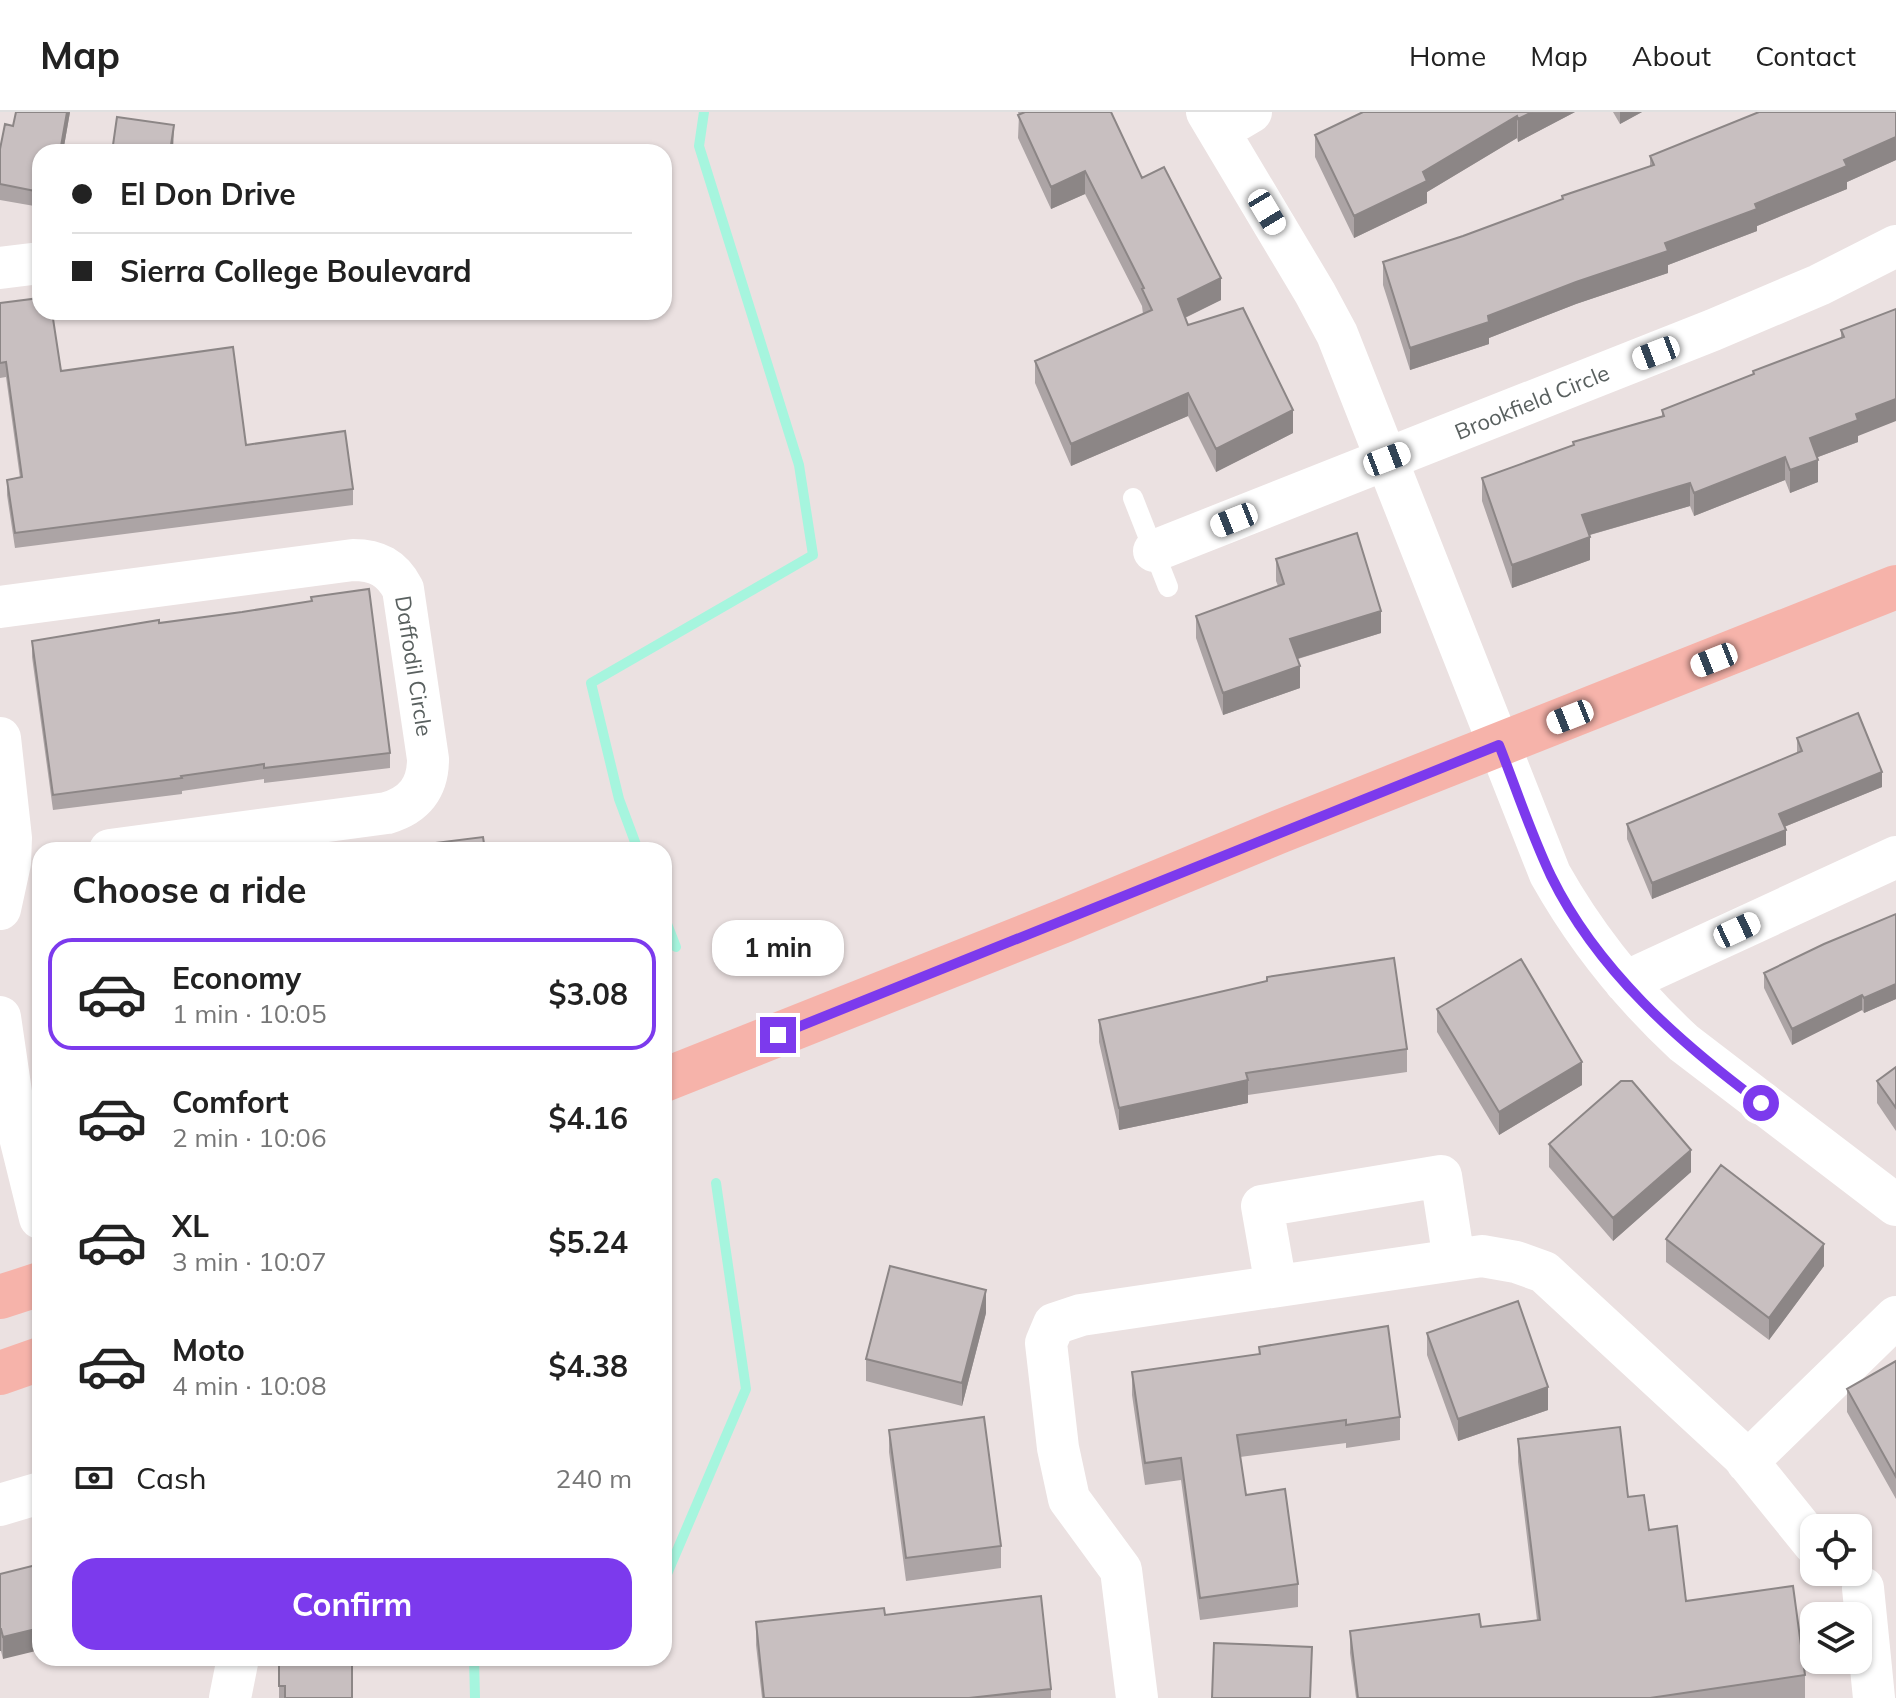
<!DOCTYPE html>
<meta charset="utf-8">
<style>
body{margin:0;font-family:Mulish,sans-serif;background:#f6f6f6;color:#222;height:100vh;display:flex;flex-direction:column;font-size:30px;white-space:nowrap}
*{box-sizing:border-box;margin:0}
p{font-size:26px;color:#767676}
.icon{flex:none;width:44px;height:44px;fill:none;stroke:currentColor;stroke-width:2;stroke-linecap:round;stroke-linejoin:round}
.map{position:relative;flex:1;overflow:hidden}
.details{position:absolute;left:32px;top:730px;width:640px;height:824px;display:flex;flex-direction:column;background:#fff;border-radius:24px;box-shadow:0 2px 6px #0004}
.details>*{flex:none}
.hud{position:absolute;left:32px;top:32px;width:640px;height:176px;border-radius:24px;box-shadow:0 2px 6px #0004;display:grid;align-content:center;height:176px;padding:0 40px;background:#fff}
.fabs{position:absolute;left:1800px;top:1402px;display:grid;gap:16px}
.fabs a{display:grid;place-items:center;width:72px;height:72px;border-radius:16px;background:#fff;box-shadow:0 2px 6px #0004;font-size:40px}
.end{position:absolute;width:36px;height:36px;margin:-18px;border:10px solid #7c3aed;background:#fff;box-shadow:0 0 0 4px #fff}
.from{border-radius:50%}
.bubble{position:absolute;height:56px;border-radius:24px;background:#fff;box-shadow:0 2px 6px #0004;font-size:26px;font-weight:700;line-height:56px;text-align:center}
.car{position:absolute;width:24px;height:48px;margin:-24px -12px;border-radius:10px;box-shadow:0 0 6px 2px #0007;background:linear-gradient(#fff 24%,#345 0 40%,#fff 0 76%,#345 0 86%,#fff 0)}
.hud b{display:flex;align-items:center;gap:28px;height:76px;font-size:30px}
.hud b+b{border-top:2px solid #e0e0e0}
.hud i{width:20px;height:20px;background:#222}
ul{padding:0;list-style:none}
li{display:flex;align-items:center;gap:24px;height:112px;margin:0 16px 12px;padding:0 24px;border:4px solid transparent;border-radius:24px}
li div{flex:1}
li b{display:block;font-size:30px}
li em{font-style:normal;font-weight:700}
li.active{border-color:#7c3aed}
li>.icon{width:72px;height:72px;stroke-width:1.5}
h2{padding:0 40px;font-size:36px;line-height:96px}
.pay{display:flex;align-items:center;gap:20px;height:88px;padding:0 40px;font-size:30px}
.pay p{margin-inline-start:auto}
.primary-button{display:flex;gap:16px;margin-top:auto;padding:16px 40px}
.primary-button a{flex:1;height:92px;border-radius:24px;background:#7c3aed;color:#fff;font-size:32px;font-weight:700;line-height:92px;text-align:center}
header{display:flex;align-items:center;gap:48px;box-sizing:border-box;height:112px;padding:0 40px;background:#fff;border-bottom:2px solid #e0e0e0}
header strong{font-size:38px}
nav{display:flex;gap:44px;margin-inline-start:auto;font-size:28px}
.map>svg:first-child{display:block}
</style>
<header>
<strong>Map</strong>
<nav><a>Home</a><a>Map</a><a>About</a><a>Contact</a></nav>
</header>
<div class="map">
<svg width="1896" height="1586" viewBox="0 0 1896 1586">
<rect width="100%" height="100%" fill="#ebe1e1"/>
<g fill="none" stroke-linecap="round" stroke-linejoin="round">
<path stroke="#a6f5de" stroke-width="10" d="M638,738L619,687L591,571L813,443L799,353L699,34L704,0
M664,804L676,835
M664,1469L746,1277L716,1071
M474,1546L475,1586"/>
<path stroke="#fff" stroke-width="20" d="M1133,386L1168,475"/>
<path stroke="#fff" stroke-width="42" d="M1207,0L1315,181L1337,222L1550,762C1586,826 1630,881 1684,931L1896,1093
M1219,19L1251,0
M0,156L40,151
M1154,439L1713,218L1819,173L1896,134
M0,495L353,448C377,448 392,456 403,477L428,647C428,676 414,693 387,701L110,738
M0,626L11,726L10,751L0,797
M1625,870L1896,745
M0,905L14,1001L40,1106
M1276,1174L1262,1094L1441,1064L1454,1148
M1747,1350L1896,1205
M0,1393L40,1381
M1863,1476L1874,1586
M230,1586L238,1546
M1137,1586L1121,1458L1069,1387L1058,1336L1046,1231L1054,1212L1081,1203L1482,1144L1516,1150L1544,1160L1742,1343L1814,1432"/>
<path stroke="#f6b3aa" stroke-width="44" d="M664,968L1061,810L1281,719L1896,475
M0,1185L40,1172
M0,1261L40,1247"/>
</g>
<path fill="#aca4a5" d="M70,0L63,40H40V95L0,88V37L13,14Z
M1018,0H1111L1142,66L1221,188L1185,206L1188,213L1293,321L1216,360L1188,304L1071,354L1035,271V249L1143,202L1142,194L1085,82L1051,97L1018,26L1019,3Z
M1575,0L1518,30L1517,26L1427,80V91L1354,126L1315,45V23Z
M1613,0H1642L1620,12Z
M1896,0V48L1847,70V77L1757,114V119L1668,153V161L1576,192L1489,226V232L1410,258L1383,173V150L1463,124L1562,87V84L1650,55V44Z
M0,191L61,259L246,333L353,377V393L15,436L7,383V368L20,366L6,265L0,266Z
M1896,197L1858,324V330L1818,345V370L1790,381L1785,368L1694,404L1690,394L1590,423V448L1512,476L1482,389V366L1573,334V330L1662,304V298L1753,262V259L1841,226V218Z
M1276,447L1381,521L1298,547L1300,576L1223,603L1196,526V504L1278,474L1276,469Z
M159,511L390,641V656L264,671V667L182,679V682L53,698L32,545V529Z
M1797,626L1882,675L1784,715L1786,733L1652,787L1627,727V712L1797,641Z
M38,786H40V815L38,801Z
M1896,802V887L1864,901L1862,898L1792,933L1764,876V861Z
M1437,897L1582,973L1499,1023L1437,920Z
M1099,908L1407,937V960L1248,983V991L1119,1018L1099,930Z
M1896,955V1019L1877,991V969Z
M1549,1032L1691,1060L1613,1129L1549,1055Z
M1666,1127L1824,1154L1769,1228L1666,1150Z
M986,1201L962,1294L866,1269V1247Z
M1427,1221L1548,1298L1458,1329L1427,1243Z
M1259,1235L1400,1305V1328L1346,1336V1331L1240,1345L1246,1383L1298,1472V1495L1200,1508L1181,1368L1145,1373L1132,1283V1260L1259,1242Z
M1896,1249V1387L1847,1300V1277Z
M889,1318L1001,1434V1456L906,1469L889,1340Z
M1518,1327L1628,1385L1649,1418L1686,1489L1805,1563V1586H1356L1350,1541V1519L1481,1515L1537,1508L1518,1350Z
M40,1452L3,1547L1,1539H0V1462Z
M885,1503L1051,1577V1586H762L756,1533V1510Z
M279,1546L352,1586H279Z"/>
<path fill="#8c8686" d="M67,0H70L63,40H60Z
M1532,0H1575L1518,30V7Z
M1620,0H1642L1620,12Z
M1517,4V26L1427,80V91L1354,126V104L1423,60Z
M174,13L173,40H170Z
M1896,25V48L1847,70V77L1757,114V119L1668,153V161L1576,192L1489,226V232L1410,258V236L1665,131L1755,92L1844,48Z
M1085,59V82L1051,97V75Z
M1221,166V188L1178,209V187Z
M1188,281V304L1071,354V332Z
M1896,287V309L1858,324V330L1810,348V326L1856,302Z
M1293,298V321L1216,360V337Z
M1785,345V368L1694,404V381Z
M1818,348V370L1790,381V358Z
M1690,371V394L1582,425V403Z
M1590,425V448L1512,476V453Z
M1381,499V521L1290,549V527Z
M1300,554V576L1223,603V581Z
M1882,660V675L1779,717V702Z
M1786,718V733L1652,787V771Z
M1896,872V887L1864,901V886Z
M1862,883V898L1792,933V917Z
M1582,950V973L1499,1023V1000Z
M1248,968V991L1119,1018V996Z
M1691,1038V1060L1613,1129V1106Z
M1824,1132V1154L1769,1228V1206Z
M986,1178V1201L962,1294V1271Z
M1548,1275V1298L1458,1329V1307Z
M40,1516V1538L3,1547V1525Z
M0,1517H1V1539H0Z"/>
<path fill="#c8bfc0" stroke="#8c8686" stroke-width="2" d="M16,0H67L60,40H40V80L0,72V37L5,12L13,14Z
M1025,0H1111L1142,66L1164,55L1221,166L1178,187L1188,213L1243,196L1293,298L1216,337L1188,281L1071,332L1035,249L1152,198L1142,177L1144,176L1085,59L1051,75L1018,3Z
M1363,0H1532L1518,7L1517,4L1423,60L1427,69L1354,104L1315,23Z
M1759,0H1896V25L1844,48L1847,54L1755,92L1757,97L1665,131L1668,139L1576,170L1488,204L1489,210L1410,236L1383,150L1463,124L1563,87L1562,84L1654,53L1650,44Z
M117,5L174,13L170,40H112Z
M40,186V200H52L61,259L233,235L246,333L345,319L353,377L15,421L7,368L22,365L6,250L0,251V191Z
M1896,197V287L1856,302L1858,308L1810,326L1818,348L1790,358L1785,345L1694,381L1690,371L1582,403L1590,425L1512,453L1482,366L1574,333L1573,330L1664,304L1662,298L1754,262L1753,259L1844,225L1841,218Z
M1357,421L1381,499L1290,527L1300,554L1223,581L1196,504L1284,472L1276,447Z
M369,477L390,641L264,656V652L181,664L182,666L53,683L32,529L159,508V511L242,500L312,489L311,485Z
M1858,601L1882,660L1779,702L1786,718L1652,771L1627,712L1802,639L1797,626Z
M483,725L485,738H379Z
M1896,802V872L1864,886L1862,883L1792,917L1764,861L1824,832Z
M1394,846L1407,937L1246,961L1248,968L1119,996L1099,908L1267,869V865Z
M1521,847L1582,950L1499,1000L1437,897Z
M1896,955V996L1877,969Z
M1621,969H1632L1691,1038L1613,1106L1549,1032Z
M1721,1053L1824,1132L1769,1206L1666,1127Z
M890,1154L986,1178L962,1271L866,1247Z
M1518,1189L1548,1275L1458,1307L1427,1221Z
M1388,1214L1400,1305L1346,1313V1308L1237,1323L1246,1383L1285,1377L1298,1472L1200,1486L1181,1346L1145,1351L1132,1260L1260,1242L1259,1235Z
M1896,1249V1365L1847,1277Z
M984,1305L1001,1434L906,1446L889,1318Z
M1620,1315L1628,1385L1644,1383L1649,1418L1677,1414L1686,1489L1793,1474L1805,1563L1650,1586H1358L1350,1519L1479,1502L1481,1515L1540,1508L1518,1327Z
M40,1452V1516L3,1525L1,1517H0V1462Z
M1041,1484L1051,1577L969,1586H764L756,1510L884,1496L885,1503Z
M1214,1531L1312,1535L1310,1586H1212Z
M279,1546H352V1586H285V1574H279Z"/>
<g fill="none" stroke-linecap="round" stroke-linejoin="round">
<path stroke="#7c3aed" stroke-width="10" d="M778,923L1499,633C1516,676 1531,722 1551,764C1597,858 1679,930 1761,991"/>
</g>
<g text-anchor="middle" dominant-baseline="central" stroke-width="6" stroke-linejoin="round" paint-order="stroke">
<g font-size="22" fill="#59605f" stroke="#fff">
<text transform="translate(1532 290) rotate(-22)">Brookfield Circle</text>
<text transform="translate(414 554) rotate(81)">Daffodil Circle</text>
</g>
</g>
</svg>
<div class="fabs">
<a><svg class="icon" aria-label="locate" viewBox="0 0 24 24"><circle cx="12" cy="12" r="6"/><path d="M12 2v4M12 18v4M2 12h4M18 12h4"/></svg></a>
<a><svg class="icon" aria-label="layers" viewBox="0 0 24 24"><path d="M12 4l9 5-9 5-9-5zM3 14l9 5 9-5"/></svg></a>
</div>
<i class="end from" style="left:1761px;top:991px"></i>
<i class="end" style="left:778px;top:923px"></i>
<div class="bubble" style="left:712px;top:808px;width:132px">1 min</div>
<i class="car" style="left:1267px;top:100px;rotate:149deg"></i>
<i class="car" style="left:1656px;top:241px;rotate:249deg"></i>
<i class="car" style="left:1387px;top:347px;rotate:69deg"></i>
<i class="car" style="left:1234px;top:408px;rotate:248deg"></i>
<i class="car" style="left:1714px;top:548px;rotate:248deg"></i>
<i class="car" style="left:1570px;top:605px;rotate:248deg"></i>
<i class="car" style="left:1737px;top:818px;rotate:65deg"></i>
<div class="hud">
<b><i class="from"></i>El Don Drive</b>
<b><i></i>Sierra College Boulevard</b>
</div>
<section class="details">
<h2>Choose a ride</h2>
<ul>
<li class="active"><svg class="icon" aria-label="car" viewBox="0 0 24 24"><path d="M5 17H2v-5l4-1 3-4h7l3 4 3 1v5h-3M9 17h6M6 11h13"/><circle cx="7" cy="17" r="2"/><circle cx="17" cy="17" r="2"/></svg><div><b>Economy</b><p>1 min · 10:05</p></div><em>$3.08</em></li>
<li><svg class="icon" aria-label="car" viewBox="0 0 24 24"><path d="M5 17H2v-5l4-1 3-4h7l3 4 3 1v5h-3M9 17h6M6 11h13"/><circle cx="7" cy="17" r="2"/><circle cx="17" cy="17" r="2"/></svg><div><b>Comfort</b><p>2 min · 10:06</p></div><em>$4.16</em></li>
<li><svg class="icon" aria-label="car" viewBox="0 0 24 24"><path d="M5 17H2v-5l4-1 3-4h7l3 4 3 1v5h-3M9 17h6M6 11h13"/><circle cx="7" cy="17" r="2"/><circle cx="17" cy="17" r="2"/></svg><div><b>XL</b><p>3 min · 10:07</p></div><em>$5.24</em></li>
<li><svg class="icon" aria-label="car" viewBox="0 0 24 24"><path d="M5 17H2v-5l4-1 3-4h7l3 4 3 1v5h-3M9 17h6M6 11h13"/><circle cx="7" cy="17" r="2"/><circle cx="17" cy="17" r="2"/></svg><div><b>Moto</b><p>4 min · 10:08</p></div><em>$4.38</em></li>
</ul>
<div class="pay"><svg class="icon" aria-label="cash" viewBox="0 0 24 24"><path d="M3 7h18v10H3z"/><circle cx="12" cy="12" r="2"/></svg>Cash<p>240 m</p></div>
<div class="primary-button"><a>Confirm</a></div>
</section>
</div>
